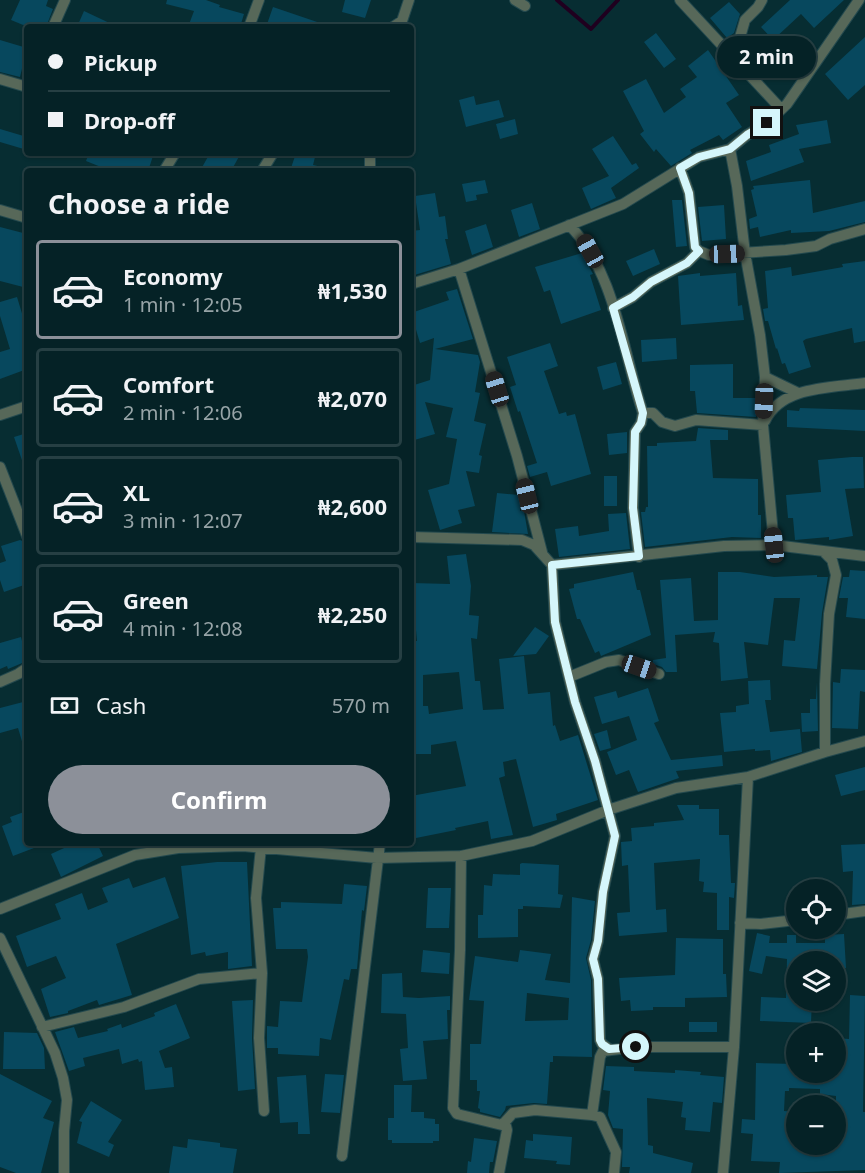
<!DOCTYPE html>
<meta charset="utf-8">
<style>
body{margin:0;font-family:"Noto Sans",sans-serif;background:#132f32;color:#f1f3f6;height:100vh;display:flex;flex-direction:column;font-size:22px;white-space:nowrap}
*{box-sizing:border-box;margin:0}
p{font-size:20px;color:#97a4a7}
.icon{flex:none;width:33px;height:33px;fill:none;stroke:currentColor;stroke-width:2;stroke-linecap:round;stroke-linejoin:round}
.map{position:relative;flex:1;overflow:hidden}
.side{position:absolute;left:24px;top:168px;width:390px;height:678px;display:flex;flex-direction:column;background:#052226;border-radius:6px;box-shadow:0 2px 4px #0004,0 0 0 2px #263f43}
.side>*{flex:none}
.guide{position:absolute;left:24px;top:24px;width:390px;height:132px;border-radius:6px;box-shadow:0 2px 4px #0004,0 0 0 2px #263f43;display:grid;align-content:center;height:132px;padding:0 24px;background:#052226}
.buttons{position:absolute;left:786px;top:879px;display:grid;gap:12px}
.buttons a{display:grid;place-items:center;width:60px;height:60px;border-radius:50%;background:#052226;box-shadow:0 2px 4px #0004,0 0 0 2px #263f43;font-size:30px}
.end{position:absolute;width:27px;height:27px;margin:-14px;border:8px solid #d5f6fb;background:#111;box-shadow:0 0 0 3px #111}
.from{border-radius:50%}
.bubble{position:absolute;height:42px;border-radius:21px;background:#052226;box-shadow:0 2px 4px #0004,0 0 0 2px #263f43;font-size:20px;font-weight:700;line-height:42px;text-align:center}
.car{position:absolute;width:18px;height:36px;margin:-18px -9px;border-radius:8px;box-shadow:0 0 4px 2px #0007;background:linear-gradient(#222 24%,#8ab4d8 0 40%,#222 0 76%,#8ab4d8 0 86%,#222 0)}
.guide b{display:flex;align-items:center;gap:21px;height:57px;font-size:22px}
.guide b+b{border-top:2px solid #263f43}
.guide i{width:15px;height:15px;background:#f1f3f6}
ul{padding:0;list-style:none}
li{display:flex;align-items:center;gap:18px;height:99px;margin:0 12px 9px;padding:0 12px;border:3px solid #263f43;border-radius:6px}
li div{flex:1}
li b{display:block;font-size:22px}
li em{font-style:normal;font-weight:700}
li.active{border-color:#8c9099}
li>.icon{width:54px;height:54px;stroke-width:1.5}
h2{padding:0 24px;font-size:27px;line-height:72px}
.pay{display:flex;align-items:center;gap:15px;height:66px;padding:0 24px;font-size:22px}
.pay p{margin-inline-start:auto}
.primary-button{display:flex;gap:12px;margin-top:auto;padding:12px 24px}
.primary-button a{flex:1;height:69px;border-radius:36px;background:#8c9099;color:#fff;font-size:24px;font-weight:700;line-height:69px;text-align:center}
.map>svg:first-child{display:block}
</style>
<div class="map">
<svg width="865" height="1173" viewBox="0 0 865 1173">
<rect width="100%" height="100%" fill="#072d32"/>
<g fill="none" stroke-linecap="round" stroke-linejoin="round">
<path stroke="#1f001f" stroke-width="4" d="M557,0L591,29L618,0"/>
</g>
<path fill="#07485e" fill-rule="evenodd" d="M20,0H48L46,6L53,9L46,27H28L11,20Z
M167,0H206L220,5L219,7L244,14L240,27H188L194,11L166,4Z
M345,0H371L365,18L342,12Z
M790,0H844L814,28L801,14L773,40L761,27Z
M729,2L740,14L734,33L727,38L710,18Z
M273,7L326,25V27H266Z
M84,11L118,27H77Z
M656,33L676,59L664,68L644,42Z
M865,37V85L848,100L825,74Z
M0,40L27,48L20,77L0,72Z
M708,50L739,95L726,103L742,127L723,140L719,135L690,150L692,153L671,166L656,149L654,152L640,134L644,131L623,91L646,79L664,113L686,97L680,89L697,77L688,66Z
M474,96L476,105L499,100L504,117L466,127L459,100Z
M515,119L518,134L500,139L496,124Z
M827,120L831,143L799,149L804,162L751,181L746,161L771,152L769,145L799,134L796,125Z
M0,129L27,137V150L0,142Z
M613,136L632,165L636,163L639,168L611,188L616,198L591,209L582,188L609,176L592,149Z
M89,153H154L148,171H111L86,161Z
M210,153H241L231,171H200Z
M296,153H316L313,165L322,167L321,171H290Z
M485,180L488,193L476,195L477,200L466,202L462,184Z
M810,180L813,213L865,201V222L829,231L791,233V230L760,237L758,227L750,229L749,219L757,216L751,190L754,189L753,186Z
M435,193L439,217L445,216L448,239H445L451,264L411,276V231L420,230L415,196Z
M672,200H682L687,246L676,247Z
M532,203L540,229L519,237L511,210Z
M724,205L726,239L702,241L698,207Z
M486,224L493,247L472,255L465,231Z
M0,227L27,234V288L0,281Z
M654,249L660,264L633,276L626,261Z
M582,253L593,274L590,275L601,310L561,324L550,290L544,292L535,267Z
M865,261V341L854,343L852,328L806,339L803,341L811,367L789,374L785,363L782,364L777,348L776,349L768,321H765L763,309L768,308L765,271L791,267L792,276L843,267L842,264Z
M700,273V276L736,273L738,306L742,305L744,320L681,325L678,276Z
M457,289L473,339L435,349L478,355L480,362L475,392L480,393L474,421L486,424L479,455L482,456L479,473L466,471L475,506L458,510L462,523L440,530L428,490L449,484L457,439L446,437L453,408L425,402L435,434L411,441V386L430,380L434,338L420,343L411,313L449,300L446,292Z
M17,297L27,330V369L0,379V352L10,349L0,316V302Z
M676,338L677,359L642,362L641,340Z
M550,343L558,366L544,371L559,414L566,412L567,416L575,414L591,474L551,486L547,472L530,477L527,466L537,463L520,411L518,412L510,387L516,385L507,357Z
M616,362L622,384L603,390L597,367Z
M733,364V398H757L756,417L697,413L695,391H690V365Z
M800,408L865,410V431L787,427V410L799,411Z
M698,428L728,430V440H710L713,478L758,479V515H761V538L732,537L645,547L641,512H645L646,507H648L647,446H657V443L696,441Z
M627,432V453L609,455L607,434Z
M27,433V469H25L14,437Z
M852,457H863L864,488L845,489L853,536L829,540V537L795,540L793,518H788L786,495L821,492L818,460Z
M604,476H617V506H604Z
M497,493L520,495V511H524L528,534L492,532Z
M626,513L630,549L559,557L555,529L578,526L579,536L609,531L608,514Z
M20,540L27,543V584L4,592L0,580V563L6,561L1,546Z
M466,554L471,586L469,615L479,616L477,639L471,638L475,681H480L483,710L504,709L499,659L524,656L528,694L550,692L553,726L555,725L560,741L578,735L598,800L556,814L557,820L533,827L516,759L503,762L505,776L499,778L513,835L491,839L488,821L455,828L456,830L411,839V796L466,786L456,741L431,745V754H411V641H417L414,608L411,609V583L450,584L447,556ZM459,672L463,709L429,714L428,706H423V675Z
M850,570L865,571V619L846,617L848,598H839L843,577H849Z
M633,572L637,590H640L651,635L601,656L599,651L595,653L580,619H577L569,589L574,588V584Z
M718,572H740L774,577L817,575V577H828L822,613L817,669L782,666L784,640L795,641L800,598H774L768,645L744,642L748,678L721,681L719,643L713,642L715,632L675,635L677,672H666L662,667L653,664V660L666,658L660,580L691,578L694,621L718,620Z
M535,627L549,636L536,654L513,656Z
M21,637L27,661L8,669L7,666L0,669V643Z
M841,669L865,670V692L860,691L858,729L832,728L833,682L840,683Z
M770,680L771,700H765L770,732L800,729L802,752L771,761L770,750L755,751V749L724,752L720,713L736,712V706L749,704L748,681Z
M817,682L818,731L802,732L801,713H810V699H816Z
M648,688L659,721L654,723L671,760L722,755L723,766L676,771L679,778L638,792L629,770L616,775L607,752L637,740L629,716L602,724L594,697L616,691L618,698Z
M27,701V747L24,748L18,728L0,733V708Z
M607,730L611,748L600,751L594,734Z
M865,767V790L841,796L835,775Z
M677,805H699V809H719V835H729L731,883H735L734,898L729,897V930H717V893L703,892L704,882L699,881L700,859L654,863L656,910L666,909L667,932L619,936L617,913L630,912L628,865L622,866L621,842L632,841L631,828L654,826V823L684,820Z
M24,812L27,821V843H32L34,848L13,856L2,826L12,822L10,817Z
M75,843H97L103,856L61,877L51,854Z
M865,844V904L852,905L853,871L843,872L841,845Z
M217,862H247L252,966L228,969V952L206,956L205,952L191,955L181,866Z
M522,863L559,865L558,894L563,895L560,908L523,906V909H518V937L478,938V915H483L484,885L492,886L493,874L520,875V864Z
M165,877L179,918L116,944L132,995L99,1005L97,1000L68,1011V1013L50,1017L41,989L66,978L56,956L27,967L16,936L61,919L55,904L67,899L82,893L88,910L108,902L102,888L129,878L133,888Z
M344,884L367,886L364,911L362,910L357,969H351L349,980L344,979L331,1040L320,1038L319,1056L278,1054V1048H267V1026L278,1027L280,1001L302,1002L308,957L307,949H276L273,908H281V902L342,904Z
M428,888H451L449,928H426Z
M572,897L595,901L591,940L586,958L591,980L592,1057L553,1056V1062H550L547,1104L534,1103L506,1106L505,1110L500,1117L480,1112V1109L478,1108L480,1091H477V1080H470V1044H481L484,1001L469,1000L475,956L518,962L520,950L551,954L545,980L570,983ZM527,993L569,998L568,1020L525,1021Z
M757,933L770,936L769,943H787V935H796V943H825V935L844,934L846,968L836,969V962H796V1000H812L811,1023L760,1021L761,997L786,998L787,959L766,956L762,974L749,971Z
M676,938L723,939V974H726L727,997L685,998V1007H653V1010L631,1011L630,1000L621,1001L619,978L675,975Z
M423,950L450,953L449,974L421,972Z
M402,973L403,997L419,998L450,996V1010H447L448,1039L423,1041L427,1079L403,1081L400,1049L408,1048L406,1014L381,1013L382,974Z
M850,995L865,996L863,1112H865V1170L779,1173L780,1162L751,1161L753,1134L741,1133L742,1119L755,1120L756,1063L796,1064V1072H836V1038L849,1039ZM789,1088L820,1089V1094L836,1096V1144H796V1112L784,1111L785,1091H789Z
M253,1000L252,1038L255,1089L238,1091L232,1001Z
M176,1004L190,1038L159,1051L165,1068L172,1067L174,1087L145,1090L142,1061L139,1062L138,1059L122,1064L119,1049L83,1058L85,1066L69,1071L55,1032L74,1027L78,1038L108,1031L107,1029L121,1024L122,1028L155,1016L154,1013Z
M689,1022H717V1032H689Z
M4,1032L37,1033L44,1048L45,1069H3Z
M606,1066L634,1067V1071L675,1073V1070L701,1072L700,1075L724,1077L722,1103L713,1102L710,1132L685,1130L686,1118L681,1117L683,1102L647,1098L648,1145L653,1146V1153L693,1163L691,1173H629L630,1167H622L623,1129L613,1128L608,1115L610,1091L603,1090Z
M0,1074L52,1101L43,1118L54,1122L41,1173H16L0,1167Z
M325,1074L344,1075L340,1113L321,1112Z
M306,1075L310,1134H298V1122L280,1123L277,1077Z
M394,1085H412L411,1112H424V1118L435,1119V1124H439V1141H433V1143H392V1140H388V1118H394Z
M91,1101L122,1120L108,1142L114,1145L109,1157L77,1143L82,1122L79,1121Z
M533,1134L572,1137L570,1165L556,1164L557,1161L524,1158L526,1140L533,1141Z
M474,1138L497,1141L493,1162H490L489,1173H467L468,1161L471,1162Z
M188,1139L220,1143V1147L237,1149L233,1173H169L173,1146L187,1148Z"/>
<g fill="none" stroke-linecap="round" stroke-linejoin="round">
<g stroke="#24494e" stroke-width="12">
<path id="street" d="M515,0L525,6
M680,0L781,109
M53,27L65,0
M249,27L259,0
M393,27L402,21L409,0
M734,58L745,20L758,7L762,0
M0,79L27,87
M730,149L737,186L745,253L760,335L765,377L763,425L774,545
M680,168L689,193L695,247L699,251L709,255L786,250L816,246L830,239L865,229
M164,171L175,153
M262,171L273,153
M370,171V153
M0,210L27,218
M569,225C615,270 623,353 643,413L641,423L635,432L633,508L639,557
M459,269L517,456L542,552
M411,284L459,269L623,204L699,157L730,149L747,135L767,123L787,104L859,0
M613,308L633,297L651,282L687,263L699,251
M765,377L798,393
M643,413H653L662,422L675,426L696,420L763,425
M0,415L27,406
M765,421C781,386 830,388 865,383
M0,467L27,536
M411,537L522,540L534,545L552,565L555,622L575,702L595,761L615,836L603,892L598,941L593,959L598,979L600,1040L602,1044L609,1049
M823,551L832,560L836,575L829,614L825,684V752
M552,565L724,546L774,545L865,556
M569,677L606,662L619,660L659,674
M0,682L18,674L27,668
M261,847L256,898L262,973L259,1038L264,1111
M461,856L460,950L453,1108L457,1114L506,1126L507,1130L499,1173
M0,909L135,855L178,848L243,846L377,858L461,856L532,841L608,810L676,788L748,777L825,752L865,741
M836,915L865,911
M740,923L761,924L796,920
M0,938L55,1053L63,1078L67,1100L64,1131V1173
M42,1027L124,1007L199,979L262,973
M592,1115L600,1057L603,1051L636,1047H734
M503,1124L513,1113L535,1110L592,1115L600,1117L616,1152L614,1173
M342,1156L380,843
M723,1173L734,1047L748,777"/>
</g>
<use href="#street" stroke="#576859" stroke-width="10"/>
</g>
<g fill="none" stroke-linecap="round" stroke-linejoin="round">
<path stroke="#d5f6fb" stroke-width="8" d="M636,1047L609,1049L602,1044L600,1040L598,979L593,959L598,941L603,892L615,836L595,761L575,702L555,622L552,565L639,556L633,508L635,432L641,423L643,413L613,308L633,297L651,282L687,263L699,251L695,247L689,193L680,168L699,157L730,149L747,135L767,123"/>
</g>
</svg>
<div class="buttons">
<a><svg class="icon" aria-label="locate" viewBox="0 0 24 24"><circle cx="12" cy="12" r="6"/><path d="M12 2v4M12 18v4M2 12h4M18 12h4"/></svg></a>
<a><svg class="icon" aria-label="layers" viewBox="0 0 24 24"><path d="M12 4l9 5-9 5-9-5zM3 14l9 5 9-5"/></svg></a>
<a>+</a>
<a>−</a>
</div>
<i class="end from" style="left:636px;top:1047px"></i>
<i class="end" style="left:767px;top:123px"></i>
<div class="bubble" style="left:717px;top:36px;width:99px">2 min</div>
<i class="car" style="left:590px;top:251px;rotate:331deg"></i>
<i class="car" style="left:727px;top:254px;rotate:88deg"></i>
<i class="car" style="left:497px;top:389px;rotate:343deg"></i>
<i class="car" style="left:764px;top:401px;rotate:182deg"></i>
<i class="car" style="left:527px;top:496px;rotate:346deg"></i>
<i class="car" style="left:774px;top:545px;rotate:354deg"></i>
<i class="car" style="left:639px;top:667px;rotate:109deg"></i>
<div class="guide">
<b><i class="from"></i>Pickup</b>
<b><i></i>Drop-off</b>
</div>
<section class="side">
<h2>Choose a ride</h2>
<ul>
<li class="active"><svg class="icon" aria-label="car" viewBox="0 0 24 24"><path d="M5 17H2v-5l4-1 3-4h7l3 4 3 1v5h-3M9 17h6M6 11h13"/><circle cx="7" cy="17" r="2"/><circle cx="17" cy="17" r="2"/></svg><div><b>Economy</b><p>1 min · 12:05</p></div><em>₦1,530</em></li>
<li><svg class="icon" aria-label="car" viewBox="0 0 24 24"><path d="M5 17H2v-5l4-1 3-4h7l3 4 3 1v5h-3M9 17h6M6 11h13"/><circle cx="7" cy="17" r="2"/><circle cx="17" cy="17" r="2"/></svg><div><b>Comfort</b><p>2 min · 12:06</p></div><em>₦2,070</em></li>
<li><svg class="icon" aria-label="car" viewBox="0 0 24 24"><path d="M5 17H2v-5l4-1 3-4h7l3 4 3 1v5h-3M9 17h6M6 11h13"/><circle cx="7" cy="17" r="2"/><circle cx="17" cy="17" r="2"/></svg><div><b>XL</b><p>3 min · 12:07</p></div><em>₦2,600</em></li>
<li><svg class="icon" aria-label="car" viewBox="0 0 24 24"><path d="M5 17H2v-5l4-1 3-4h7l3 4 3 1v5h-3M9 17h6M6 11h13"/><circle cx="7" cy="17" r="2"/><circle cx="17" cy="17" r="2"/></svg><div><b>Green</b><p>4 min · 12:08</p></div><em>₦2,250</em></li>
</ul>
<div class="pay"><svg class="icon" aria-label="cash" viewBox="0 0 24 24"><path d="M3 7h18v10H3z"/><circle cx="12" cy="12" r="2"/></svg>Cash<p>570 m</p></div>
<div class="primary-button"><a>Confirm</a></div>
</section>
</div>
